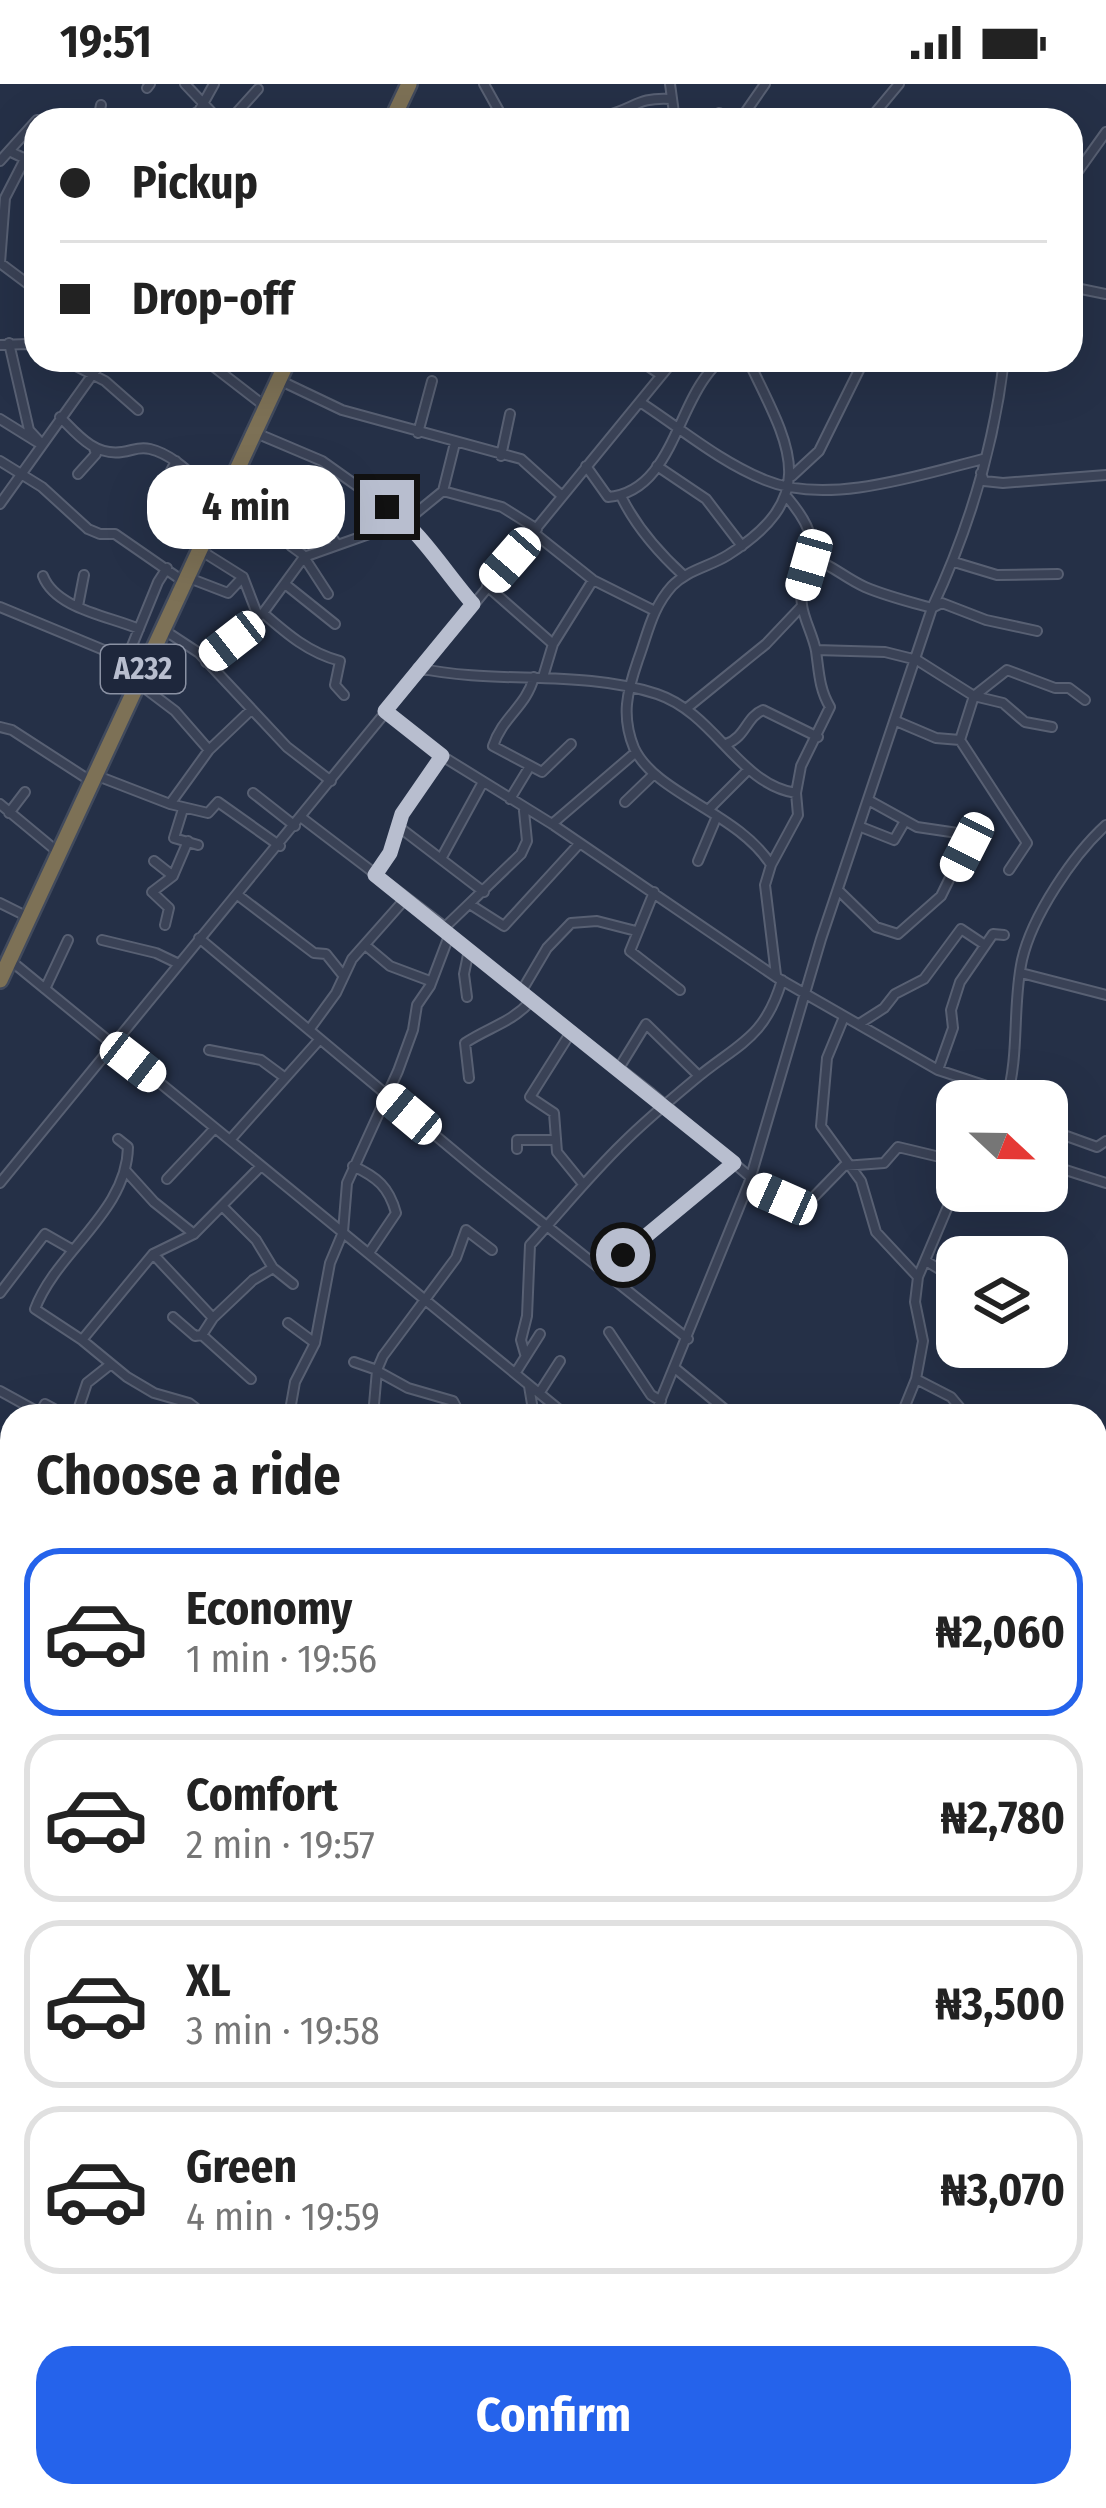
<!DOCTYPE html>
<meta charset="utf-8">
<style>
body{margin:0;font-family:"Fira Sans Condensed",sans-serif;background:#f6f6f6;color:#222;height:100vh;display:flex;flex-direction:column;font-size:45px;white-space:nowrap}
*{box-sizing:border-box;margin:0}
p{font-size:39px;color:#767676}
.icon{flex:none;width:66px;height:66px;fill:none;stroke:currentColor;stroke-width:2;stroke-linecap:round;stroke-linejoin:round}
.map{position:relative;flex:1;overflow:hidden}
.sheet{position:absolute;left:0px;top:1320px;width:1107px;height:1104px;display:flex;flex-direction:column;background:#fff;border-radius:36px 36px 0 0;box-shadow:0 12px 48px #0002}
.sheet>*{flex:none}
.guide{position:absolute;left:24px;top:24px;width:1059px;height:264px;border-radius:36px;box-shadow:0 12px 48px #0002;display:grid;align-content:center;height:264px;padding:0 36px;background:#fff}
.needle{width:78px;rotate:112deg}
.fabs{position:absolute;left:936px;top:996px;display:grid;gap:24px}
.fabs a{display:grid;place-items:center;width:132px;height:132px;border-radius:24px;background:#fff;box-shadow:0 12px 48px #0002;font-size:60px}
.end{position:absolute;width:54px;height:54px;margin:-27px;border:15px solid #b8becf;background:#111;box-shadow:0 0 0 6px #111}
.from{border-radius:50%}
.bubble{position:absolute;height:84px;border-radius:36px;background:#fff;box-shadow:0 12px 48px #0002;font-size:39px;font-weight:700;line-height:84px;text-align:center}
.car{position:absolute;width:36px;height:72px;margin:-36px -18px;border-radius:15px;box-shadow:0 0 9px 3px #0007;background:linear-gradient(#fff 24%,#345 0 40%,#fff 0 76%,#345 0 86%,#fff 0)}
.guide b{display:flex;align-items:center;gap:42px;height:114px;font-size:45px}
.guide b+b{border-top:3px solid #e0e0e0}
.guide i{width:30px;height:30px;background:#222}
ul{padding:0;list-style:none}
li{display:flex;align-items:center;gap:36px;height:168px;margin:0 24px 18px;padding:0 12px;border:6px solid #e0e0e0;border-radius:36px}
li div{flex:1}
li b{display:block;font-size:45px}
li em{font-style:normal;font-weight:700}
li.on{border-color:#2563eb}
li>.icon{width:108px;height:108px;stroke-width:1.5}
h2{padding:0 36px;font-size:54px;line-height:144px}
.button{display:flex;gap:24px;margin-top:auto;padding:24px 36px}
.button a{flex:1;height:138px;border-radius:36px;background:#2563eb;color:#fff;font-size:48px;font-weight:700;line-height:138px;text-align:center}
.status{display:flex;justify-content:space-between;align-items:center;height:84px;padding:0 60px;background:#fff;direction:ltr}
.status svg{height:33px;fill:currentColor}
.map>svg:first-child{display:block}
</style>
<div class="status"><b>19:51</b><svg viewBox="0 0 49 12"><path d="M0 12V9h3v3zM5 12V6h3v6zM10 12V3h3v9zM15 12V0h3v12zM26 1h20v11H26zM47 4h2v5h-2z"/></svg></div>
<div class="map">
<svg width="1106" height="2424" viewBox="0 0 1106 2424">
<rect width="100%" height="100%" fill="#253047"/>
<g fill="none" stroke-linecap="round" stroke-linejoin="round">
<g stroke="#586073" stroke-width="12">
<path id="minor" d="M185,0L219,36
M484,0L504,36
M670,0L675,36
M147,4L150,0
M403,31L418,36
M37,36H56
M98,36L101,21
M184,36L199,27L214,0
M230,36L258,5
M514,36C546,22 576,40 608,31C636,24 637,13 671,15
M705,36L719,29L734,36
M740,36L765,0
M869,36L899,0
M11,68L36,80
M0,77L36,37
M1071,97L1106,48
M0,179L5,114L26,73
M0,179L36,206
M1071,203L1106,210
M9,259L29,346L41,359
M0,261L27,260L36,264
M64,276L105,297L138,326
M205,276L262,320
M639,276L661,291
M748,276C789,361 823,411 728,471C709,483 687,486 672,502C652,524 648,549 638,576C627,608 621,632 634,664C655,710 739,729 771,781
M478,277L482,276
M279,296L342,326L521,375L562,412
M640,318C680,344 720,378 765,396C827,422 920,391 983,375
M60,333C77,350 94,372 122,368C133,367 138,362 150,365C176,371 197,397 218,414
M0,335L37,358
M418,349L432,297
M501,372L510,330
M0,377L42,403L88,445L100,450H115L180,495
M586,382L608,413C668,408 676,330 707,291C711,285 716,281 719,276
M657,382L706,415L742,462
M981,389L984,397L1003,399L1106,391
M78,390L96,370L94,364
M792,392L819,367L864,276
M443,407L502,423L537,445
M621,412C636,443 658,468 683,491
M157,414L176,377
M0,420L103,276
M314,428L336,459
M398,431C426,458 448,491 473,520
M405,438L443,407L455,359
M534,449L593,496L653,526
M291,462L302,470L328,510
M812,474C832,481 845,494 865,503C886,512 910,518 932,524L942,519L986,536L1037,547
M954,478L997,491L1058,490
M43,492C56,525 109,532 139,545
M243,493L258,532
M189,494L228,509L243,493L200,466
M285,500L335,540
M487,502L553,560
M78,522L84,491
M0,523L140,581
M263,529C287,550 309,569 340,577L335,601L344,611
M164,546L199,569L287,663L331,697
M816,566L885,568L917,576L974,612L1003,619L1025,638L1052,643
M127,574L158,498L167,484
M206,578L263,529L304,473L383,445L398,431L322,377L256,349
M418,584C497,601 579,585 657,610C716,630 738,700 796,709
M534,593C526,623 503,632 493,662L542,688L571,660
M543,593L553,560L593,496
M138,599L175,627L209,666L251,626
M687,624L766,560L801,523
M385,627L442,672L552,740L776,893L938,986L1008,1009
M896,637L936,654L960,656L974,612L1007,586L1055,604H1069L1085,616
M0,643L12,646L86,694
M960,656L1027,759L1009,786
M726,660C746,653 746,633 763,626L818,653
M95,691L170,720L209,666
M253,709L295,742
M510,715L530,682
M625,718L653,691
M0,720L53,764
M170,720L208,729L218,718L280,762
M183,725L174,754L198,761
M708,726L748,686
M9,729L25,708
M302,734L445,843L449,852L651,1009L749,1092
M552,740L636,668
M399,743L484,808
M861,743L894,756L905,737
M442,773L483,698
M154,777L173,792
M698,777L717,732
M375,791L390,769L402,730L442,672
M839,807L876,843L898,850L941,812L971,751L917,743L870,717
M654,808L630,867L680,906
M239,812L314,869L326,870L342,890
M0,819L22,830
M471,821L504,842L579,760
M165,841L169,824L152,808L173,792L188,757
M445,843L521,770L527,757L524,727
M199,854L478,1087L688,1255
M102,856L156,869L179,880
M365,861L390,882L430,897
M11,877L567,1332
M1021,889L1106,911
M776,891L765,801L771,781L798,731L796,709L801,682L830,623C819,605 819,587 816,567C813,551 804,536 802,521C795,470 835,470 787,413
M45,905L68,856
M521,908L547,864L571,839L597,837L636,847
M467,913L464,890L469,866
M844,933L827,974L821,1042L861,1097L876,1148L918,1193
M859,940L884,924L895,910L924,895L961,845L985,861
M309,946L336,909L352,875L406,814
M571,948L530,1013L554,1029L557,1068L583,1100
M209,966L261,976L284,993
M619,984L646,940L699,992
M938,986L953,944L951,926L960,898L993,850L1004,851
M469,994L465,959C489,943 511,939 531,917
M1006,1017C1020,970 1012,923 1022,876C1032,832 1073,771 1106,741
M1047,1045L1097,1063L1106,1057
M118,1055L128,1063C127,1128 56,1168 35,1225L82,1256L127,1293L154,1309L189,1319L206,1332
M230,1056L320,955
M517,1065V1056H555
M1047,1080L1106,1099
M353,1082C377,1093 389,1103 396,1129L369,1169
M125,1086L154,1118L194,1150
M167,1095L215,1044
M0,1099L674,276
M749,1099L803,1124L844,1082L884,1079L898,1063L944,1074L957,1084
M926,1177L957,1196
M273,1184L293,1200
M606,1188L734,1079
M0,1209L45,1150L73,1166
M173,1233L195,1252L202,1251L213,1234L153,1170L194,1150L261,1082
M213,1234L253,1196L273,1184L256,1156L222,1122
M288,1239L315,1259
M609,1248L651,1311L661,1317
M202,1251L251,1295
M82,1256L153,1170
M525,1270L521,1256L527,1232L530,1161C561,1127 590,1091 623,1059C645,1037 669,1017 693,997C736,960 764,957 782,896
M354,1278L377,1286
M676,1285L733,1332
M379,1288L408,1304L453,1317L461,1332
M516,1288L540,1250
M916,1295L951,1313L967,1332
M529,1302L534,1332
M0,1307L40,1329L45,1320L67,1332
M540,1308L560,1277
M76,1332L87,1299L111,1280
M289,1332L295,1298L315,1259L330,1179L343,1148L347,1099L398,987L413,946L417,921L430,902L449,852
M373,1332L377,1286L383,1272L456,1174L466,1146L492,1166
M654,1332L749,1099L821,855L932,524C968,447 994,361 1004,276
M901,1332L916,1295L923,1257L915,1218L918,1193L957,1101
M0,1383L12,1397
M1095,1391L1102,1350
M0,1475H12
M0,1586L12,1572
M0,1633L12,1631
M0,1646L12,1671
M1095,1759L1106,1763
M0,1783L12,1790
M1095,1812L1106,1807
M1095,1821L1106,1838
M0,1864L12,1859
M0,1977L12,1962
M1095,1979L1106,1936
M0,2004L12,2013
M0,2091L12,2082
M0,2193L12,2198
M0,2221L12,2210
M0,2286L12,2298
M0,2366L12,2354
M55,2412H71
M244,2412L278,2424
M562,2412L564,2424
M639,2412L642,2424
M800,2412H828
M0,2417L9,2424
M30,2424L47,2412
M157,2424L161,2412
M373,2424L376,2412
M754,2424L755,2412
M994,2424V2412"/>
</g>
<g stroke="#414a5d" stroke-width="20">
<path id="highway" d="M392,36L409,0
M0,896L288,276"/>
</g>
<use href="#minor" stroke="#3a4256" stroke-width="8"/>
<use href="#highway" stroke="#7d7156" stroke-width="15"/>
</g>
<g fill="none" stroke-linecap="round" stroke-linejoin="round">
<path stroke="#b8becf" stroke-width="15" d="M387,423C422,449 445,488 473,520L385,627L442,672L402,730L390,769L375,791L734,1079L623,1171"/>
</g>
<g text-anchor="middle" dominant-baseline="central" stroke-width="10" stroke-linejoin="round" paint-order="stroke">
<rect fill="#1e273c" stroke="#8a91a3" stroke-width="3" x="101" y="561" width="84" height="48" rx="9"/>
<g font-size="30" font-weight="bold" fill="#b8becf">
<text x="143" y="585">A232</text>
</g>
</g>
</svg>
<div class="fabs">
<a><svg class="needle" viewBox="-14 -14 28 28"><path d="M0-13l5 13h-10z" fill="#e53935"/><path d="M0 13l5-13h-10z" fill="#767676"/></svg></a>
<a><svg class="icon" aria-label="layers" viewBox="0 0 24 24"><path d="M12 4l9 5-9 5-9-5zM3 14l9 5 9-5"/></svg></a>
</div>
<i class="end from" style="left:623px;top:1171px"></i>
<i class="end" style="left:387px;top:423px"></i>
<div class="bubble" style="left:147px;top:381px;width:198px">4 min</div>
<i class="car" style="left:510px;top:476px;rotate:221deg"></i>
<i class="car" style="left:809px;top:481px;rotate:196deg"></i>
<i class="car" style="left:232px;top:557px;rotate:232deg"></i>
<i class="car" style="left:967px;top:763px;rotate:207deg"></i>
<i class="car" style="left:133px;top:978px;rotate:128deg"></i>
<i class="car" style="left:409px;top:1030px;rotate:310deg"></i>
<i class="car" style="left:782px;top:1115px;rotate:294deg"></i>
<div class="guide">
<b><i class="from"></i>Pickup</b>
<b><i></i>Drop-off</b>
</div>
<section class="sheet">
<h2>Choose a ride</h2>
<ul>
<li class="on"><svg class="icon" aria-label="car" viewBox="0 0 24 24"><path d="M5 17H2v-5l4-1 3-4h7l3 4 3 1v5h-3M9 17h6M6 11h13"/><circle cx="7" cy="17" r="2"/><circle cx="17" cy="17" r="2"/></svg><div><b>Economy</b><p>1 min · 19:56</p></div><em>₦2,060</em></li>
<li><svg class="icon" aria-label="car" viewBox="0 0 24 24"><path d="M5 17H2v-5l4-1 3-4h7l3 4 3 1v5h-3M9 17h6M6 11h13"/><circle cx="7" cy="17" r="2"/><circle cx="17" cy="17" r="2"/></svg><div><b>Comfort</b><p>2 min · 19:57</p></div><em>₦2,780</em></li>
<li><svg class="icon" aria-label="car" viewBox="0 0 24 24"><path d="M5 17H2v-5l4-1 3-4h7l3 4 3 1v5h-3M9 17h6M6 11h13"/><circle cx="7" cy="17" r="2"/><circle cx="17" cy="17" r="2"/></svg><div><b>XL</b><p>3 min · 19:58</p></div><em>₦3,500</em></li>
<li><svg class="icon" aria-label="car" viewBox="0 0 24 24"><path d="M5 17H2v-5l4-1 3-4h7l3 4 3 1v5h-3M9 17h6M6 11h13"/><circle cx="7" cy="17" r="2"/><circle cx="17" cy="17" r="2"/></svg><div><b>Green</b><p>4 min · 19:59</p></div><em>₦3,070</em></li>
</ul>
<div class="button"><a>Confirm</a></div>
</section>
</div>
